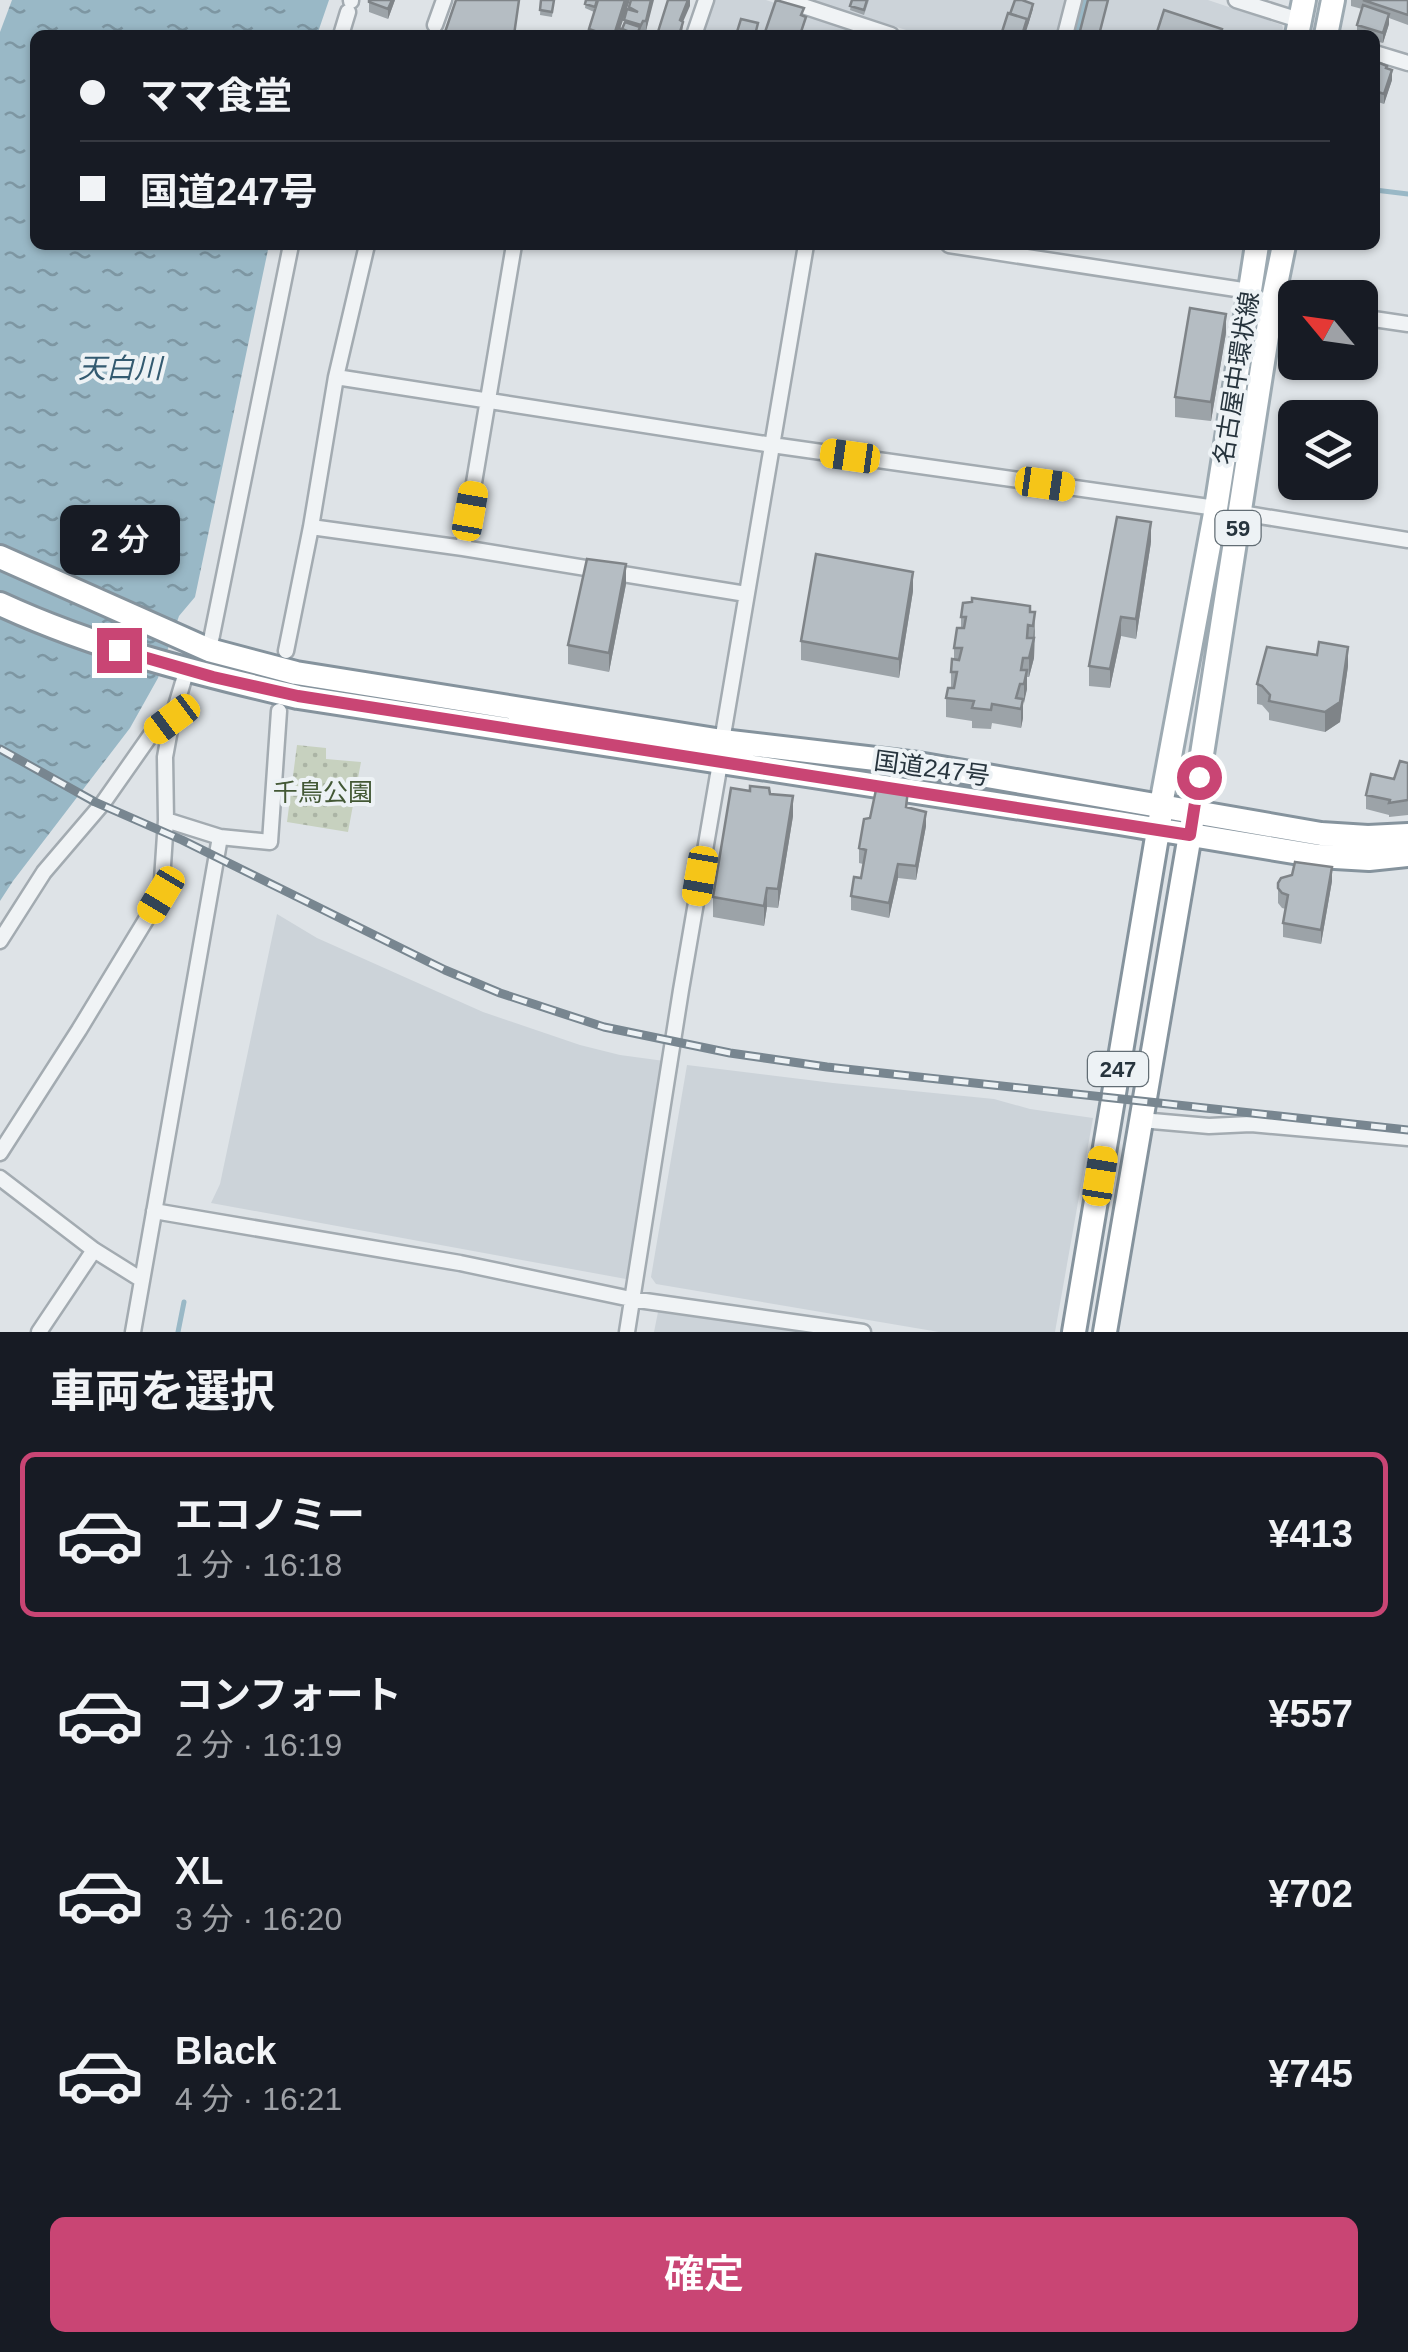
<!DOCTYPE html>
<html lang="ja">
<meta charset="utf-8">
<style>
body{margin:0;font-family:Arial,"Noto Sans JP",sans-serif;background:#242831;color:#f1f3f6;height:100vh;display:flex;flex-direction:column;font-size:38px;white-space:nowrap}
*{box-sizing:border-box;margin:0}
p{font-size:32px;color:#9ea1a6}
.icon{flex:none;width:55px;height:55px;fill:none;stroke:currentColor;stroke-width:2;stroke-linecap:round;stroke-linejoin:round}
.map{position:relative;height:1332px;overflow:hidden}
.side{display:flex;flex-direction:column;background:#171b24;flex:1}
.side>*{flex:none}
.banner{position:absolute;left:30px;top:30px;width:1350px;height:220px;border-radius:15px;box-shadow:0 2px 8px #0004;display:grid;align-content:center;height:220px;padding:0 50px;background:#171b24}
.needle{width:65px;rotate:299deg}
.controls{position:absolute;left:1278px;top:280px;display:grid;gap:20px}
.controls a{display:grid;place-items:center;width:100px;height:100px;border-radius:15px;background:#171b24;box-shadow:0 2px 8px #0004;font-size:50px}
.end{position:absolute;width:45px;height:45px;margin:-22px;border:12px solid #c94574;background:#fff;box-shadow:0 0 0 5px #fff}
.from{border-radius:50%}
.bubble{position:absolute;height:70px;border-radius:15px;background:#171b24;box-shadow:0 2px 8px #0004;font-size:32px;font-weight:600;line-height:70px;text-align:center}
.car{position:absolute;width:30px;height:60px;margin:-30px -15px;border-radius:12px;box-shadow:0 0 8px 2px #0007;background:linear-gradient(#f5c518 24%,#345 0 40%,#f5c518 0 76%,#345 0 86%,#f5c518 0)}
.banner b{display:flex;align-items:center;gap:35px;height:95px;font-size:38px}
.banner b+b{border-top:2px solid #363941}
.banner i{width:25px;height:25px;background:#f1f3f6}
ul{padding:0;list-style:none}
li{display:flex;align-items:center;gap:30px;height:165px;margin:0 20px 15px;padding:0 30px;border:5px solid transparent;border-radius:15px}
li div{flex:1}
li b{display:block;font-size:38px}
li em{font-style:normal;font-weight:600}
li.selected{border-color:#c94574}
li>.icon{width:90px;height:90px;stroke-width:1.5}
h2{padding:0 50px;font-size:45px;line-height:120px}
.primary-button{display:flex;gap:20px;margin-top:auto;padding:20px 50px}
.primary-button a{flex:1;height:115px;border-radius:15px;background:#c94574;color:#fff;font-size:40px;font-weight:600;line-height:115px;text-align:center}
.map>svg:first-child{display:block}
</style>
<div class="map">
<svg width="1408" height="1332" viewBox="0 0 1408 1332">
<defs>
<pattern id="park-dots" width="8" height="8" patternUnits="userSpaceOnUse" patternTransform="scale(2.5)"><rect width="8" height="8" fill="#c7d1bf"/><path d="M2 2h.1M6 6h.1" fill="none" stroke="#abb4a5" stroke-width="1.8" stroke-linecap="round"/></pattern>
<pattern id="water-ripples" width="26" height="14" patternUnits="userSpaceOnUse" patternTransform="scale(2.5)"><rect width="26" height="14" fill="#99b8c6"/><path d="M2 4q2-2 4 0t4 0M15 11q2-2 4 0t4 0" fill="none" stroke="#7d96a2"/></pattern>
</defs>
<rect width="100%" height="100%" fill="#dee3e7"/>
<path fill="#ccd3d9" d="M712,0H766L850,28L848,35H700Z
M811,0H1070L1060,35H922Z
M1091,0H1208L1282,25L1283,28L1281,35H1081Z
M277,914L317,938L483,1012L580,1045L620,1055L679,1063L640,1278L637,1281L211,1203L220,1184Z
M687,1065L833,1083L994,1099L1030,1109L1093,1118L1055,1332H939L656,1284L651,1277Z
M659,1307L809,1332H654Z"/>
<path fill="url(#park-dots)" d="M297,745L326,748V759L361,762L348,832L287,822Z"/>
<path fill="url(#water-ripples)" d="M12,0H329L317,35H35V245H269L195,597L179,616L158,678L130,728L13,881L0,901V32Z"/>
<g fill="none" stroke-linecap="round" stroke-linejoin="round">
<path stroke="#99b8c6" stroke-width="5" d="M1076,35L1085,0
M1375,190L1408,194
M178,1332L184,1302"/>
<g stroke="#a3abb1" stroke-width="19">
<path id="minor" d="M785,0L891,35
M1236,0L1299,20
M351,1V0
M435,25L444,0
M341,35L348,12
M694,35L706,0
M1065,35L1074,0
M1375,53L1408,63
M949,245L1249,291
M1272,304L1295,308
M1360,317L1408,324
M336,377L772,445L1216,508
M1241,513L1408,540
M311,527L463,548L746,594
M463,548L514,245
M209,650L291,245
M286,651L311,527L336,377L367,245
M722,741L806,245
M166,820L165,757L172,719L187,669
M0,941L44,872L103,803L150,736L172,719
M1141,1120L1209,1126L1251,1124L1408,1138
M0,1153L79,1030L161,895L166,820L220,837L270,842L279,711
M0,1178L94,1250L142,1280
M154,1211L460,1263L631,1299L863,1332
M39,1332L94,1250
M133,1332L220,837
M627,1332L681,990L720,763"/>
</g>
<g stroke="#9daab2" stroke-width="28">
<path id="primary" d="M1297,35L1304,0
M1326,35L1333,0
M1161,805L1216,508L1257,245
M1193,812L1272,304L1284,245"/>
</g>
<g stroke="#85939d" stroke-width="28">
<path id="trunk" d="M0,557L209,650L296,673L722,741L918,764L1321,834L1368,837L1408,835
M0,604C95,648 196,673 298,697L1119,823L1318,856L1369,859L1408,855
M1074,1332L1160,819
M1105,1332L1192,823"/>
</g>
<use href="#minor" stroke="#f0f3f5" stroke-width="14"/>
<use href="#primary" stroke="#fff" stroke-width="22"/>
<use href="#trunk" stroke="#fff" stroke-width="22"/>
<g stroke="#788690" stroke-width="9">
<path id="rail" d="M0,749L95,802L182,840L445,970L500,993L604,1027L730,1053L827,1067L1408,1130"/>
</g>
<use href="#rail" stroke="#edf2f5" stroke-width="5" stroke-dasharray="15" stroke-linecap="butt"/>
</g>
<path fill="#9ca3a8" d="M395,0L388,19L369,12V2Z
M541,0H554L552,17L540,15Z
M586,0L622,29L631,0L651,8L646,31L643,30L641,35H589V29L594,12L585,8Z
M852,0H869L864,15L850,10Z
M1351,0H1408V25L1389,18V24L1383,43L1375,41V35H1357V25L1362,9L1351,6Z
M1375,61L1387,68L1392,80L1384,104L1375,101Z
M1226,333L1211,421L1175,417V397Z
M1151,542L1136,639L1121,636L1110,688L1089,686V666Z
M626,584L609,672L568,664V645Z
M913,591L899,678L801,660V641Z
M1030,612L1035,631L1034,658L1029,677H1027V689L1023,703V718L1021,728L992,723L991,729L972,728V721L946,717V698L951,688V672L954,659V648L961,628V617Z
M1348,666L1340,722L1325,732L1269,720V713L1262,705L1257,704V684Z
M1408,763V815L1389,817V815L1366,809V795L1394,779Z
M770,794L793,816L778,908L767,907L764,926L713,917V897Z
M908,807L926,826L916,880L898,878L889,918L851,910V896L861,878L863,864L859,863V848Z
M1332,881L1321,944L1283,937V923L1286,909L1282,908L1278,903V883Z"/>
<path fill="#7f8488" d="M392,0H395L388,19V9Z
M625,0H630L618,35H614Z
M648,0H654L646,31V21Z
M688,0H690V6L683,22L682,35H679L680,20Z
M1033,4V9L1025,35H1022Z
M1389,14V24L1383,43V33Z
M1392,70V80L1384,104V94Z
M1226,314V333L1211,421V402Z
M1151,522V542L1136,639V619Z
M626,564V584L609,672V653Z
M913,572V591L899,678V659Z
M1035,612L1034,658L1029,677V658L1033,642Z
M1121,617V636L1110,688V669Z
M1348,647V666L1340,722L1325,732V712Z
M1027,670V689L1024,703V684Z
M1023,699V718L1021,728V709Z
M793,796V816L778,908V889Z
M926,812V826L916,880V866Z
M898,864V878L889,918V903Z
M1332,867V881L1321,944V930Z
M767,888V907L764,926V906Z"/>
<path fill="#b5bdc3" stroke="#7f8488" stroke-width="2.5" d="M369,0H392L388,9L369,2Z
M456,0H519L514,35H444Z
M541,0H554L552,12L540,10Z
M586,0H597L595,7L585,4Z
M598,0H625L614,35H606L589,29Z
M631,0H651L646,21H643L641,25L624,20L627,9L638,12L629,7Z
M668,0H688L680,20L683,22L679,35H657Z
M776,0L804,8L801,15L806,17L800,35H764Z
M852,0H867L864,10L850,6Z
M1015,0H1022L1033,4L1027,24V19L1010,14Z
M1088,0H1108L1099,35H1079Z
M1363,0H1408V15Z
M1363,5L1389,14L1383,33L1357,25Z
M1164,10L1222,29L1220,35H1156Z
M1008,13L1027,19L1022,35H1001Z
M741,19L758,23L755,35H736Z
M625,22L640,27L637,35L622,29Z
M618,28L638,35H616Z
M1375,61L1387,66L1386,68L1392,70L1384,94L1375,91Z
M1190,308L1226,314L1211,402L1175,397Z
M1117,517L1151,522L1136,619L1121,617L1110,669L1089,666Z
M816,554L913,572L899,659L801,641Z
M587,559L626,564L609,653L568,645Z
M972,598L1030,606V612H1035L1033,626L1028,625L1027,638H1034L1029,658H1023L1021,670H1027L1024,684H1020L1016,698L1023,699L1021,709L992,704L991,710L972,708L974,701L946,698L948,688H954L957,672H951L952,659L959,660L962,648H954L957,628H964L966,617H961L963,603L972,602Z
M1319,642L1348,647L1340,702L1325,712L1269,701L1270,695L1262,686L1257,684L1267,647L1317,655Z
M1400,761L1408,763V800L1389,803L1390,800L1366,795L1371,774L1394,779Z
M877,785L908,790L906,807L926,812L916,866L898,864L889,903L851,896L854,877L861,878L866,850L859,848L864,819L870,818Z
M750,786L769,788L770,794L793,796L778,889L767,888L764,906L713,897L731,788L750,791Z
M1295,862L1332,867L1321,930L1283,923L1288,895L1282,893L1278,888V883L1281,878L1292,875Z"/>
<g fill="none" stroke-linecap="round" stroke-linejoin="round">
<path stroke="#c94574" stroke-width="12" d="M119,650L213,677L298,696L1190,835L1199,777"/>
</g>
<g text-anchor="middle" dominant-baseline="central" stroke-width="8" stroke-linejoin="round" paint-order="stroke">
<g fill="#edf2f5" stroke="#626d74" stroke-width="2.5">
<rect x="1215.5" y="511" width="45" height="34" rx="8"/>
<rect x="1088" y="1052" width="60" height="34" rx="8"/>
</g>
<g font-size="22" font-weight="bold" fill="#27343d">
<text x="1238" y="528">59</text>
<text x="1118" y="1069">247</text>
</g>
<g font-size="25" fill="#27343d" stroke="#edf2f5">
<text transform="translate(1236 378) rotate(-81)">名古屋中環状線</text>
<text transform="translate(932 768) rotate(8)">国道247号</text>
</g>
<g font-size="25" fill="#435835" stroke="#edf2f5">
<text x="323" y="792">千鳥公園</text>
</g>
<g font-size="28" font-style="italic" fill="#335a70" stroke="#edf2f5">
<text x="120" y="368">天白川</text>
</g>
</g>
</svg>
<div class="controls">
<a><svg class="needle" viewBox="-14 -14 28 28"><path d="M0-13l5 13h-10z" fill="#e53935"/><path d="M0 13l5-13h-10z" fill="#9ea1a6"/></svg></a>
<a><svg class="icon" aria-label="layers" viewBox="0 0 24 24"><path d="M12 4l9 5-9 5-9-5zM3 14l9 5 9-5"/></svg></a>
</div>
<i class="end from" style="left:1199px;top:777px"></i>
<i class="end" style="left:119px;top:650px"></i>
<div class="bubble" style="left:60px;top:505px;width:120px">2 分</div>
<i class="car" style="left:850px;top:456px;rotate:278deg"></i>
<i class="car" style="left:1045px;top:484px;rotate:98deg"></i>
<i class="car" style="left:470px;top:511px;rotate:10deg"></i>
<i class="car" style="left:172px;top:719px;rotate:233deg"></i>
<i class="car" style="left:700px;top:876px;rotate:190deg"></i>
<i class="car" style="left:161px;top:895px;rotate:211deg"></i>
<i class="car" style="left:1100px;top:1176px;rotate:9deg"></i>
<div class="banner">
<b><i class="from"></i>ママ食堂</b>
<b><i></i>国道247号</b>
</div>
</div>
<section class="side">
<h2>車両を選択</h2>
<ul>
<li class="selected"><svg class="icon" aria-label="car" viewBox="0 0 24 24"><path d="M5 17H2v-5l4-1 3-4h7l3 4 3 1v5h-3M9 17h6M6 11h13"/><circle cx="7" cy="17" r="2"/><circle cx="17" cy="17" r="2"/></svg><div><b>エコノミー</b><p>1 分 · 16:18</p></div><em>¥413</em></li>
<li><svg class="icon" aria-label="car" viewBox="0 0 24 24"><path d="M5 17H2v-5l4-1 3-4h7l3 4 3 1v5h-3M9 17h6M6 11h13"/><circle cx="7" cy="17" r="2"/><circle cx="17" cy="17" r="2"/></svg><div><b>コンフォート</b><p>2 分 · 16:19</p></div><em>¥557</em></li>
<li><svg class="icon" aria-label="car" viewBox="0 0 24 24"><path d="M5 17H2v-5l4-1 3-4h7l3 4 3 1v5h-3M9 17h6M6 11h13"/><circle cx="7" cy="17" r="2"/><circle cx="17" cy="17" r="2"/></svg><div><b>XL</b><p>3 分 · 16:20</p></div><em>¥702</em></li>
<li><svg class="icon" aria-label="car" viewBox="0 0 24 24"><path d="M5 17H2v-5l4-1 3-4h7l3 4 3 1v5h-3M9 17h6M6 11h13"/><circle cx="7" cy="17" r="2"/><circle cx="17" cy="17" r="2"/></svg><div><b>Black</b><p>4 分 · 16:21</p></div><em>¥745</em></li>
</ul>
<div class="primary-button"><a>確定</a></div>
</section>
